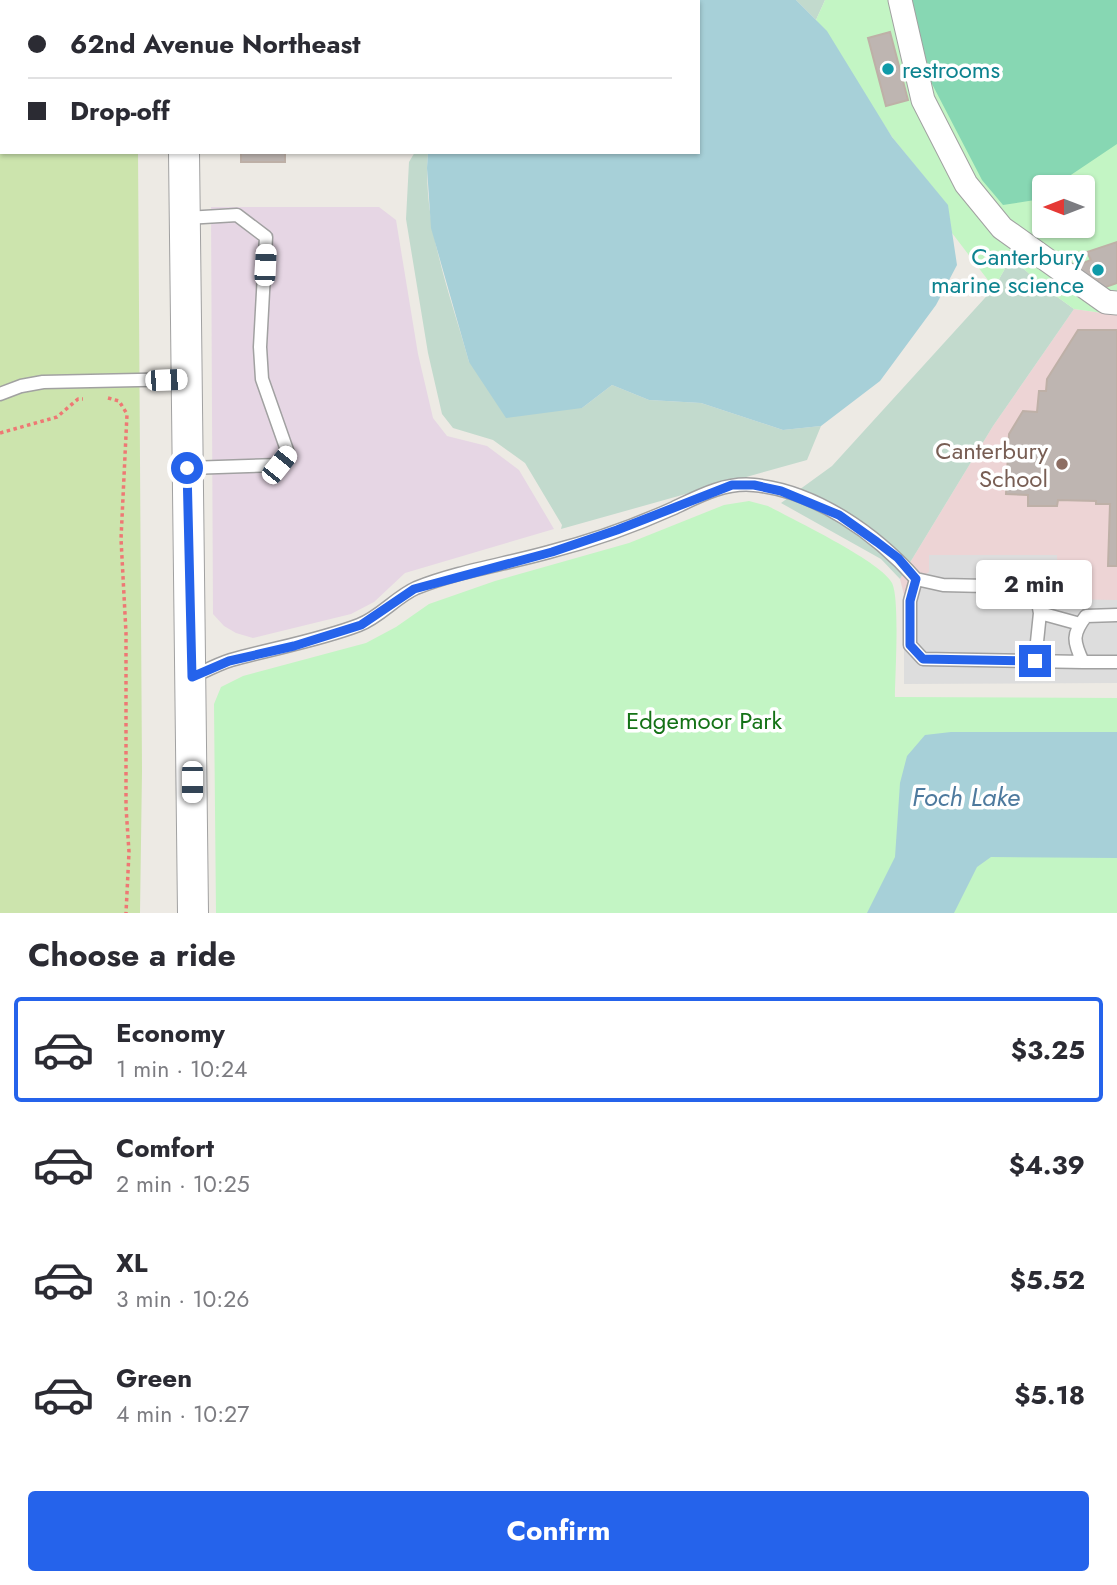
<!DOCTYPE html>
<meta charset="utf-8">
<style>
body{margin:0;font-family:Jost,sans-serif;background:#f2f2f3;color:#2b2b33;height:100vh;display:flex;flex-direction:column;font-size:26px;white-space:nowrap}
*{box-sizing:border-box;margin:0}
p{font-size:23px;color:#7c7c81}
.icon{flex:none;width:38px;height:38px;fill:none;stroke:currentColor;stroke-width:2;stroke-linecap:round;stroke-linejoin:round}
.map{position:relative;height:913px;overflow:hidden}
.drawer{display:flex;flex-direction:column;background:#fff;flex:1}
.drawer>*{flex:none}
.guide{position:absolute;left:0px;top:0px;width:700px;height:154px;box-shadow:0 2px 5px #0004;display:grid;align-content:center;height:154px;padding:0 28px;background:#fff}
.needle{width:46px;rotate:270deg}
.fabs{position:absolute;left:1032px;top:175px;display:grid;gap:14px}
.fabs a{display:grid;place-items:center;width:63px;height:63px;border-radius:7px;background:#fff;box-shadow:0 2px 5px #0004;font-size:35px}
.end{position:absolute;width:32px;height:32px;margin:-16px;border:9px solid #2563eb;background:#fff;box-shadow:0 0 0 4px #fff}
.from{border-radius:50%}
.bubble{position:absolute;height:49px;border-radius:7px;background:#fff;box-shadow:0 2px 5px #0004;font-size:23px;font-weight:700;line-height:49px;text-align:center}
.car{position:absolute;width:21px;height:42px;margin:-21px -10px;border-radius:9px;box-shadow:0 0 5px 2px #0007;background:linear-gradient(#fff 24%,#345 0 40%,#fff 0 76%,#345 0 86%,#fff 0)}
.guide b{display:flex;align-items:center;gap:24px;height:66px;font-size:26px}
.guide b+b{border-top:2px solid #e1e1e2}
.guide i{width:18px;height:18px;background:#2b2b33}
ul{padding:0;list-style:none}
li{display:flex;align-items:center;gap:21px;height:105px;margin:0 14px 10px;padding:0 14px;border:4px solid transparent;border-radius:7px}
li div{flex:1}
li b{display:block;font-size:26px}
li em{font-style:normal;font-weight:700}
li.active{border-color:#2563eb}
li>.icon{width:63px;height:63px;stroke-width:1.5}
h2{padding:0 28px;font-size:32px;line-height:84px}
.cta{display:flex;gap:14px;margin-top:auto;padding:14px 28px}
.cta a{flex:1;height:80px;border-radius:7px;background:#2563eb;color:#fff;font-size:28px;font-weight:700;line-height:80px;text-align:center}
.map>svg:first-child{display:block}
</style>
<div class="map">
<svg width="1117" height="913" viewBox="0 0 1117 913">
<rect width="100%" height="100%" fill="#edeae4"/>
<path fill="#edd4d5" d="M1074,309L1117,315V682L905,599L900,579L993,426Z"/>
<path fill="#e6d6e4" d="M211,207H379L396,220L418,354L433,418L447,436L487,446L519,470L554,529L405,573L374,602L351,614L253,638L236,633L224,626L213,614Z"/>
<path fill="#cce4ad" d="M0,0H139L2,2V152H138L142,771L140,913H0Z"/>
<path fill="#c2dacd" d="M796,0H825L816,20Z
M415,152H428C422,224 450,293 469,362L582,408L612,385L649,400L701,403L783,430L821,426L807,460L561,529L562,525L525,463L493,440L453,428L442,414L428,353L406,219L409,162Z
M1011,258L1049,291L1074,309L993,426L900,579L881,559L781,503L832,466L994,288Z"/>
<path fill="#c3f5c4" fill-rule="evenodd" d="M825,0H888L912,102L955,188L995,236L1117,313V315L1074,309L1049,291L1011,258L994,288L952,233L947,205L892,137L816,20Z
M911,0H1117V293L1110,292L1010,221L976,179L934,97ZM1045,187H1083V226H1045Z
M749,501L768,506C792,519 882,562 892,583C900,599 895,675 895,697L1117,698V913H216L214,704L221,687L243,676L366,643L396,627L429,604L495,581L629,543L724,505Z"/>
<path fill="#87d7b3" d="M908,0H1117V144L1053,187H1045V193L1035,200L1003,205L982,180L931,82Z"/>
<path fill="#ddd" d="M929,555H1057L1058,599L1117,600V683L904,684V597L909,584L929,572Z"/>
<path fill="#a7d0d8" d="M585,0H796L827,31L892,137L948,205L957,265L936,305L880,381L821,426L783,430L701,403L649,400L612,385L582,408L506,418L469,362L431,228L427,168L428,152H698V2H585Z
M951,732H1117V858L991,857L977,867L954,913H867L895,857L900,783L907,756L925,735Z"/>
<path fill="#beb5b1" stroke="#beb0a7" stroke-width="2" d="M489,0H556V2H489Z
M890,32L908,100L886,106L868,38Z
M241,152H285V162H241Z
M1117,242V283L1100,289L1098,281L1089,283L1075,277L1083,263L1091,260L1087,252Z
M1078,330H1117V566H1108L1110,504H1096V501L1058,500L1057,506H1028V495L1006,494L1009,434L1023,411L1037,412L1039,391H1046L1047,379Z"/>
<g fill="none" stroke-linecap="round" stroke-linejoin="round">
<g stroke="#a1a1a1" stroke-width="15">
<path id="service" d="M186,218L237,215L266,237L260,347L262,379L288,453L279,465L188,468
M0,394L21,386L43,382L186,379
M1117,615L1086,616C1072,634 1073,641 1083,662H1117
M1080,624L1040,613L1035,587L943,585L916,579L910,601V645L923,659L1083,662
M1035,661L1040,613
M192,677C205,671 218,664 231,660C274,648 317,641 359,625C380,617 396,597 416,588C459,571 506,564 549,552C592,541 634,526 674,508C699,496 725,482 754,485C816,491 876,534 916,579"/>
</g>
<g stroke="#a1a1a1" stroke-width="25">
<path id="minor" d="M900,0L923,100L966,184L1002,228L1106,302L1117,303"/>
</g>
<g stroke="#a1a1a1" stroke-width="32">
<path id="tertiary" d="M183,0V2
M184,152L193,913"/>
</g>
<path stroke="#ee7874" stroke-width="3.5" stroke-dasharray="3.5 3.5" stroke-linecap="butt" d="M61,0L62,2
M308,2V0
M0,59L2,58
M108,398L119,401L127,414L121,539L126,633V807L129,852L126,913
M0,433L57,417L78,399H83"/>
<use href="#service" stroke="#fff" stroke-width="12"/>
<use href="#minor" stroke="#fff" stroke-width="23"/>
<use href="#tertiary" stroke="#fff" stroke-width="30"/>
</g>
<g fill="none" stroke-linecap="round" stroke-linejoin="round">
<path stroke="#2563eb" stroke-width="9" d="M187,468L192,677L229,661L294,646L361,625L414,589L552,552L617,530L732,485H754L781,491L839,515L877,542L898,558L916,579L910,601V645L923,659L1035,661"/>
</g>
<g fill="#0f9aa8" stroke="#fff" stroke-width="2.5">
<circle cx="888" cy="69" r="7"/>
<circle cx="1098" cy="270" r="7"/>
</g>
<circle fill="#8d6e63" stroke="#fff" stroke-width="2.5" cx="1062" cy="464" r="7"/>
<g text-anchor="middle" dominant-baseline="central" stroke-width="7" stroke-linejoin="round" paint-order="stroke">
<g font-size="24" fill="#0d838f" stroke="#fff" text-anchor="start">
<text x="902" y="69">restrooms</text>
<text x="1084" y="256" text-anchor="end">Canterbury<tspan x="1084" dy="28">marine science</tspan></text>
</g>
<g font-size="24" fill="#785e54" stroke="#fff" text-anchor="end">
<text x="1048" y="450">Canterbury<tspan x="1048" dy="28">School</tspan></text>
</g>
<g font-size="24" fill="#147216" stroke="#fff">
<text x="704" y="720">Edgemoor Park</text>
</g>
<g font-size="26" font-style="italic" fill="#4e7a9e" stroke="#fff">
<text x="966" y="797">Foch Lake</text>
</g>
</g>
</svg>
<div class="fabs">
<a><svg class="needle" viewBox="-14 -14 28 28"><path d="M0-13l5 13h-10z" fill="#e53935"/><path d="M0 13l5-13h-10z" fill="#7c7c81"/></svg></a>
</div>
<i class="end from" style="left:187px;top:468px"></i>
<i class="end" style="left:1035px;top:661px"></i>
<div class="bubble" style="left:976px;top:560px;width:116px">2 min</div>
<i class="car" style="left:265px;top:265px;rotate:3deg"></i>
<i class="car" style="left:166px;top:380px;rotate:88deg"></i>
<i class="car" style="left:279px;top:465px;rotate:39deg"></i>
<i class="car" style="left:192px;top:782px;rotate:180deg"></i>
<div class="guide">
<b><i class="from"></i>62nd Avenue Northeast</b>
<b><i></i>Drop-off</b>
</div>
</div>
<section class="drawer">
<h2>Choose a ride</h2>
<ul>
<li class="active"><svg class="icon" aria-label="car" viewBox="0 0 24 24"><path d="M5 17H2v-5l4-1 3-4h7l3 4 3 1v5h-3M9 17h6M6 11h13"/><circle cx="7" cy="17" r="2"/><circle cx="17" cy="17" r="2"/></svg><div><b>Economy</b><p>1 min · 10:24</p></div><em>$3.25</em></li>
<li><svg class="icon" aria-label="car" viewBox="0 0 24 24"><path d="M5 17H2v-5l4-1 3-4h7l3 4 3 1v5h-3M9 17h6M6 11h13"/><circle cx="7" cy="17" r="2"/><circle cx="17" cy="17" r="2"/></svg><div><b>Comfort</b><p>2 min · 10:25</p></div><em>$4.39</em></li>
<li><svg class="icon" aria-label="car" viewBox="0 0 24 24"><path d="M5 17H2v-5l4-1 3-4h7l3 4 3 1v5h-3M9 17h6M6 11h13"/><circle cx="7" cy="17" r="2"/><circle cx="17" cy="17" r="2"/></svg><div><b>XL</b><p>3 min · 10:26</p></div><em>$5.52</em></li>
<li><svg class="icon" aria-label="car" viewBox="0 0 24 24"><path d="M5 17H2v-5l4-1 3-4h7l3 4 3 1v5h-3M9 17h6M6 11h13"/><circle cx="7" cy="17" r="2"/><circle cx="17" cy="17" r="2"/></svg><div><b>Green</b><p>4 min · 10:27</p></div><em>$5.18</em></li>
</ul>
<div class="cta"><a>Confirm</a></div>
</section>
